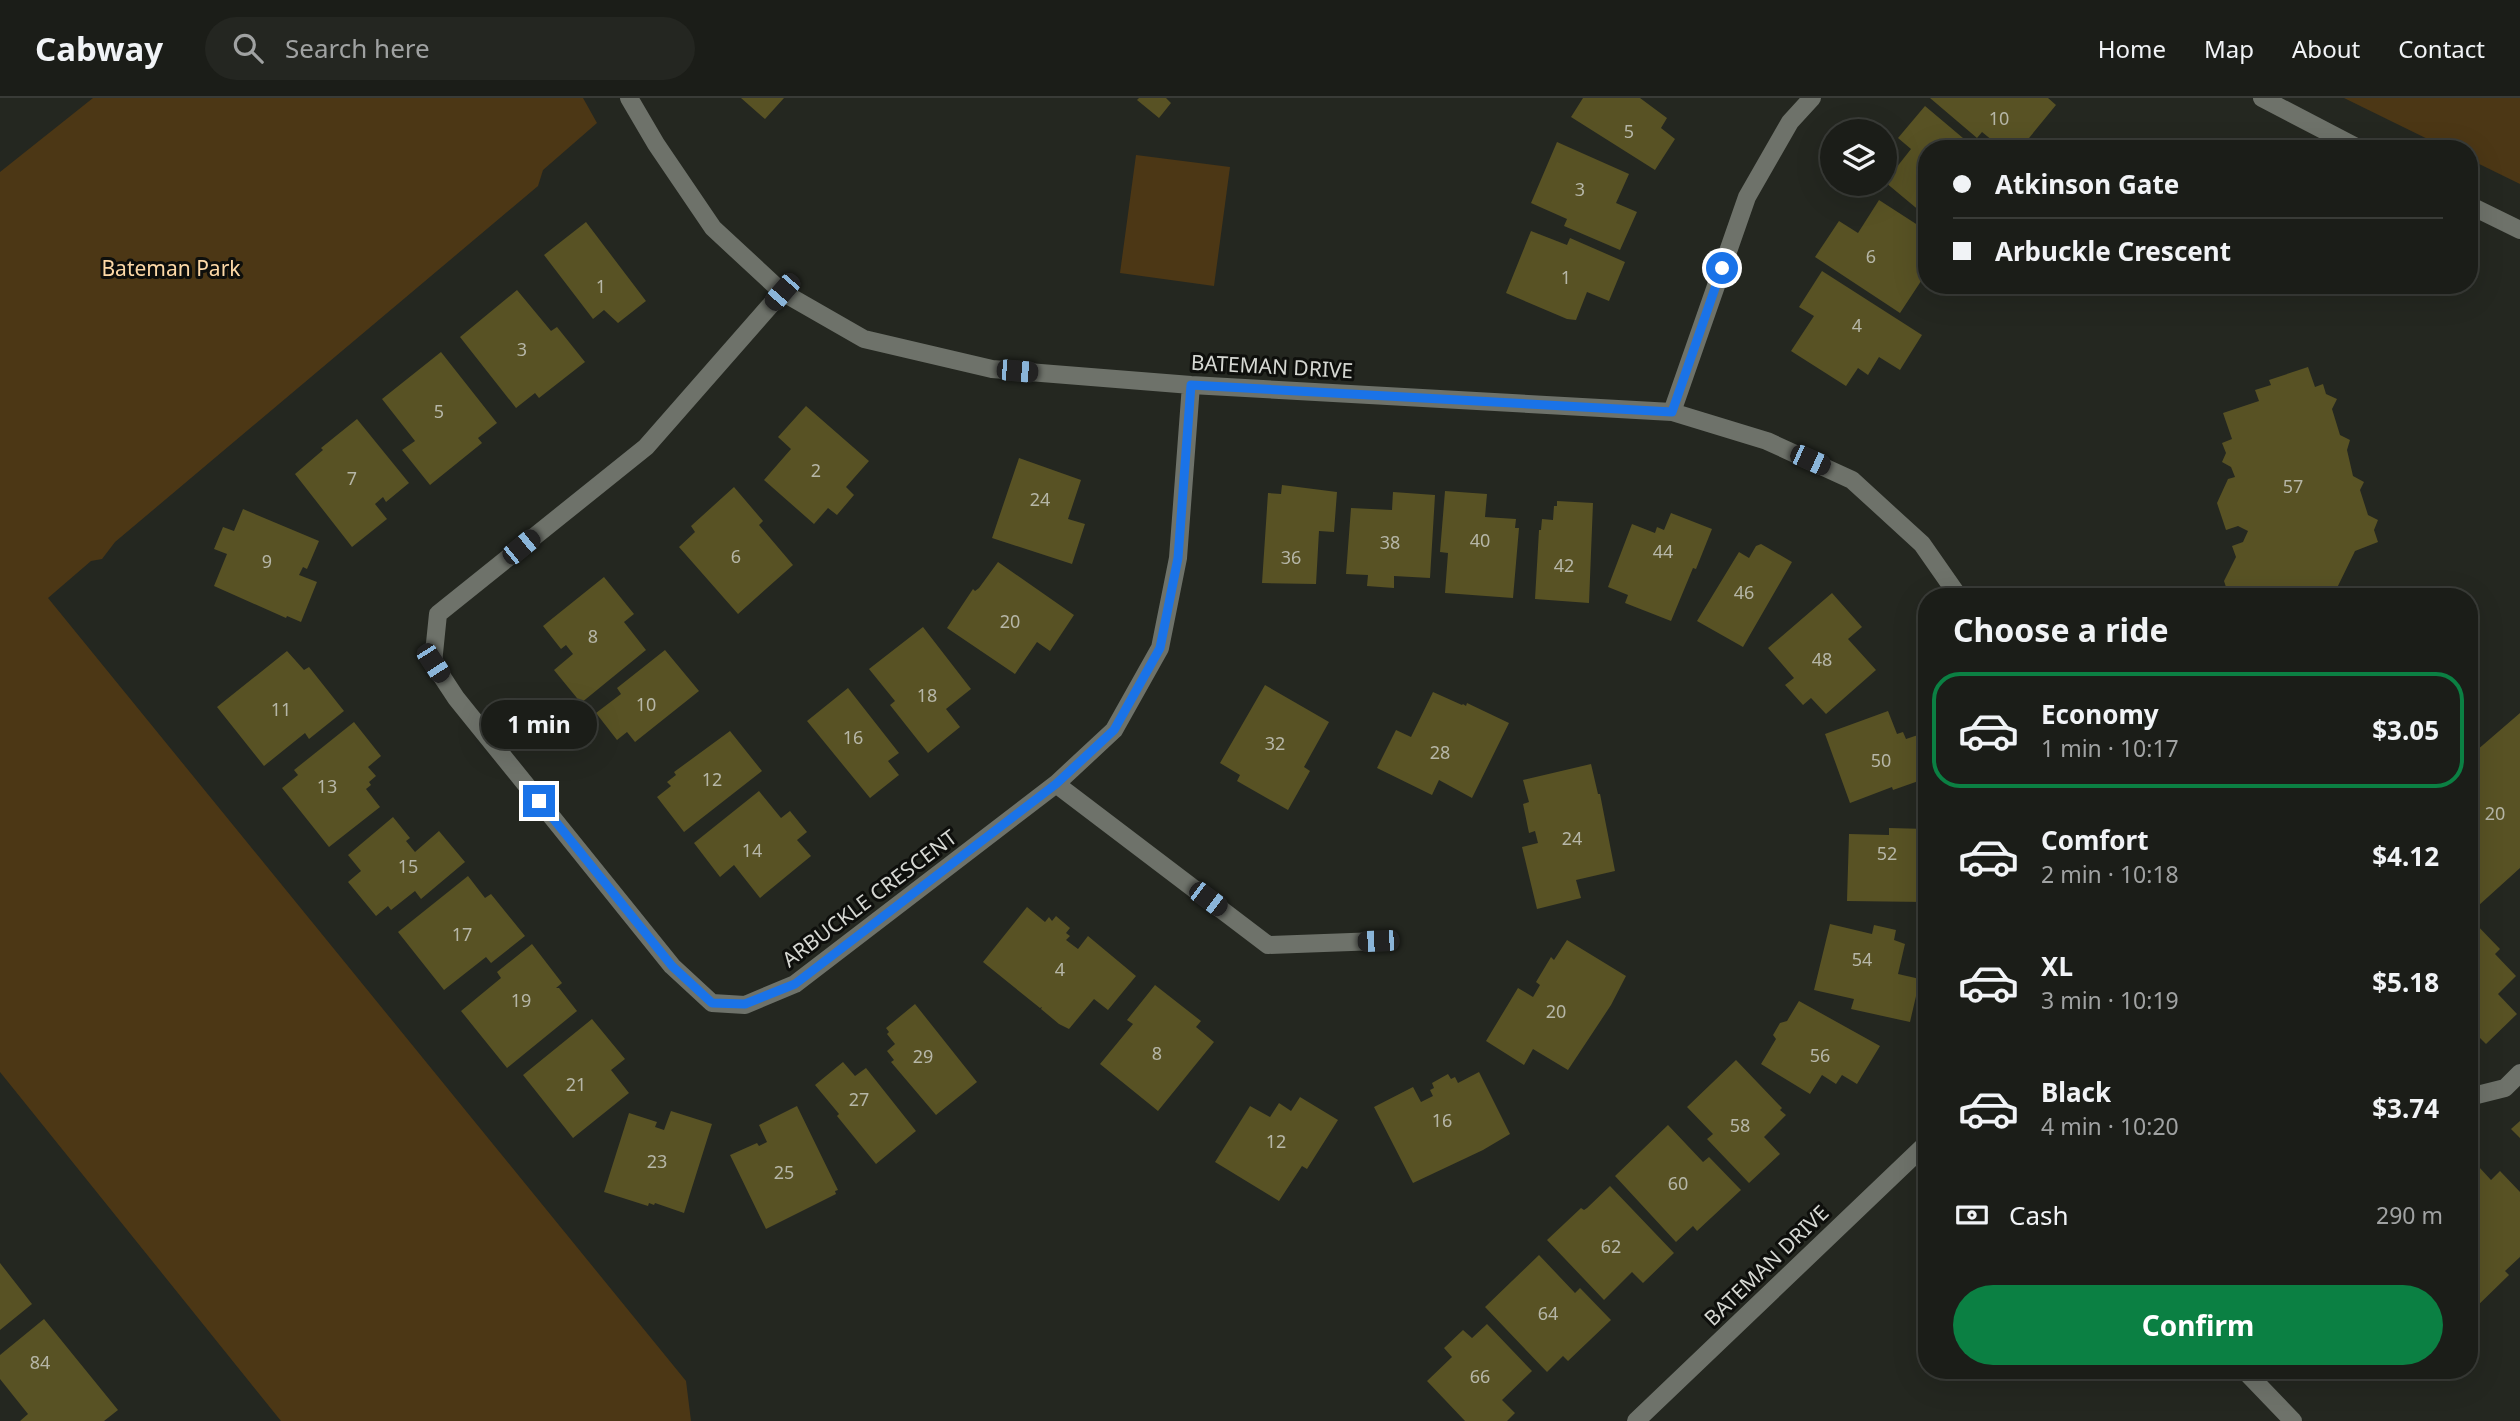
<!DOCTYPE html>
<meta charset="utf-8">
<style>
body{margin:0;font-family:"Noto Sans",sans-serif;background:#242621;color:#f1f3f6;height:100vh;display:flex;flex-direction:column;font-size:26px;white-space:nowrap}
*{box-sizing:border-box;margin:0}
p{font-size:23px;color:#a0a2a2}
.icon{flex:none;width:38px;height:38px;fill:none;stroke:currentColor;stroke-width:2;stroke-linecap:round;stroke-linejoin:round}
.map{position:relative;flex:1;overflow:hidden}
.sheet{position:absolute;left:1918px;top:490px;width:560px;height:791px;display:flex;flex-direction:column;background:#1b1d18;border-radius:28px;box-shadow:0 7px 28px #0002,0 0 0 2px #393b37}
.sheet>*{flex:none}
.guide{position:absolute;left:1918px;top:42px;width:560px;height:154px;border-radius:28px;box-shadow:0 7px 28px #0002,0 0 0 2px #393b37;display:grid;align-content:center;height:154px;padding:0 35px;background:#1b1d18}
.controls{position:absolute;left:1820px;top:21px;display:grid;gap:14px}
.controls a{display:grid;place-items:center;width:77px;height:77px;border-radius:50%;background:#1b1d18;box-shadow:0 7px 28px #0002,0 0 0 2px #393b37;font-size:35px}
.end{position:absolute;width:32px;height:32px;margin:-16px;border:9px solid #1a73e8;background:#fff;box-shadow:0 0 0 4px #fff}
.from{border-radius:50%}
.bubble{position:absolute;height:49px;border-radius:24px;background:#1b1d18;box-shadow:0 7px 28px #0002,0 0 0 2px #393b37;font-size:23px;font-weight:700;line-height:49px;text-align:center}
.car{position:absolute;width:21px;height:42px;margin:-21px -10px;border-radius:9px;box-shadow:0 0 5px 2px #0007;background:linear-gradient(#222 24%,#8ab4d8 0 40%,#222 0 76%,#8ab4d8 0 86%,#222 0)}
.guide b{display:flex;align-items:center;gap:24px;height:66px;font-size:26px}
.guide b+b{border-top:2px solid #393b37}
.guide i{width:18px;height:18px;background:#f1f3f6}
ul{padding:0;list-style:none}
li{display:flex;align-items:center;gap:21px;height:116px;margin:0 14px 10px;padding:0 21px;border:4px solid transparent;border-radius:28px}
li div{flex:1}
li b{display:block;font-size:26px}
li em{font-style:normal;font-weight:700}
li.current{border-color:#0b8043}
li>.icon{width:63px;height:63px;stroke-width:1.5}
h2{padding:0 35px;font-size:32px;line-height:84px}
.pay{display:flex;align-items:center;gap:18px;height:77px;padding:0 35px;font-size:26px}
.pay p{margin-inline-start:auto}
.action{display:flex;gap:14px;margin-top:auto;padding:14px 35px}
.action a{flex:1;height:80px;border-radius:42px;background:#0b8043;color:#fff;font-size:28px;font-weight:700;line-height:80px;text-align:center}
header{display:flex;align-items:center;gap:42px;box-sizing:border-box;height:98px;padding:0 35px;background:#1b1d18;border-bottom:2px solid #393b37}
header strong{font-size:33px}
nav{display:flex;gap:38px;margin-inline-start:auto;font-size:24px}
.search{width:490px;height:63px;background:#242621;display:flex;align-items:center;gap:18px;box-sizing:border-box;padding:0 24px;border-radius:38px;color:#a0a2a2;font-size:26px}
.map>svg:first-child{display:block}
</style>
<header>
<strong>Cabway</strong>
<div class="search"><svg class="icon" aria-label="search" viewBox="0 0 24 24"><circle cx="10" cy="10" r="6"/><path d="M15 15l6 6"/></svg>Search here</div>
<nav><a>Home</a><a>Map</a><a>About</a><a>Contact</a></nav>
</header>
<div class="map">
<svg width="2520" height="1323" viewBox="0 0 2520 1323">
<rect width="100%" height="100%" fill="#242720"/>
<path fill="#4c3715" d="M93,0H583L597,25L543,72L538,88L115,444L102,461L91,463L48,500L686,1283L691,1323H281L0,974V74Z
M2344,0H2520V86L2469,61V51H2448Z
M1136,57L1230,69L1214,188L1120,175Z"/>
<path fill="#585224" d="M741,0H784L765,21Z
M1139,0H1166L1171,5L1159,20L1137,2Z
M1583,0H1640L1667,20L1661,30L1675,41L1655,72L1571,19Z
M1930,0H2048L2056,7L2020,51H2003L1982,34L1977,40Z
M1925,8L1976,51H1927V119L1885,84L1911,51L1898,40Z
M1557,44L1629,76L1616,105L1637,114L1620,152L1564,128L1567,121L1531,105Z
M1879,102L1927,133V150L1924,154L1927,156V174L1900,215L1815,159L1839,123L1858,135Z
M586,124L646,203L618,225L604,212L593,221L544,157Z
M1531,133L1567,147L1570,140L1625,164L1609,203L1587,194L1576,222L1567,221L1506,195Z
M1822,173L1922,237L1900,272L1879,259L1868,277L1858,270L1846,288L1791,253L1814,218L1799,209Z
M517,192L551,233L557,229L585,264L539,300L535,295L516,310L460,239Z
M441,254L497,325L478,340L482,345L430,387L402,352L415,343L382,301Z
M2308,269L2315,289L2323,286L2326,296L2337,301L2332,311L2340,337L2350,342L2347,352L2353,378L2364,384L2360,392L2368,417L2378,422L2374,432L2378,444L2355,453L2336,492L2344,496L2343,499H2226L2228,495L2224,483L2236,459L2232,448L2243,444L2248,433L2238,428L2226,432L2217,405L2228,381L2235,379L2231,369L2222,364L2226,355L2222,345L2232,341L2223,315L2259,303L2255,292L2271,287L2269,282Z
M806,308L869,363L846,389L854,397L837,417L828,410L814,426L764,382L791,351L778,339Z
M357,321L409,385L386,404L383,399L375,406L387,421L352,449L295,376L323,352L321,350Z
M1019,360L1081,382L1068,421L1085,426L1072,466L992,440Z
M1282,387L1337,394L1334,434L1319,433L1316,486L1262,485L1268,395L1281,396Z
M734,389L763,423L759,427L793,467L738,516L679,449L695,434L691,428Z
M1445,393L1487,396L1485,419L1516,421L1515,430H1519L1513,500L1445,495L1448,455L1440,454Z
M1393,394L1435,397L1430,480L1394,478V490L1367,488L1368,477L1346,476L1351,410L1392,412Z
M1557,403L1593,405L1589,505L1535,501L1539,432H1541L1542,421L1553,422L1554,408H1557Z
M243,411L319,443L307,471L303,469L299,477L317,484L301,524L287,518L286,520L214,488L227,456L214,451L223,429L234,433Z
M1671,415L1712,431L1696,471L1693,470L1671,523L1625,505L1628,497L1608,489L1632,426L1655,435L1657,429L1664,432Z
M1761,446L1792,464L1743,549L1697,523L1739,454L1749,460L1756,448Z
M998,464L1074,517L1050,553L1037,544L1015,576L947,530L973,491L975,493L979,490Z
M604,479L634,516L624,524L646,552L581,605L554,572L573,556L566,547L561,551L543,528Z
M1832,495L1862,529L1848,541L1876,572L1826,616L1811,600L1803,607L1785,587L1794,580L1768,550Z
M923,529L971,591L946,611L960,629L928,655L890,607L895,603L869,571Z
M665,552L699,593L635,644L627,634L617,642L596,615L621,596L617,590Z
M287,553L304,572L309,569L344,613L309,641L305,635L264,668L217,609Z
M1265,587L1329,624L1304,669L1310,673L1288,712L1237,683L1240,677L1220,665Z
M848,590L899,655L888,663L899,677L870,700L807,623Z
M1433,594L1462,607L1463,606L1466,608L1467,605L1509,625L1472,700L1439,682L1432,697L1377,670L1396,632L1411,639Z
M1888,613L1897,636L1903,634L1906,641L1924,635L1927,644V680L1893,692L1892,689L1850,705L1825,636Z
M2520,615V770L2478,808L2469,799V659Z
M354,624L381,658L368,669L376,678L369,684L371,687L366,691L380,709L329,749L282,690L298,677L294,672Z
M730,633L762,673L684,734L657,699L671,688L667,684L676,677L674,674Z
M1591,666L1598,696H1600L1615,773L1576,782L1581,800L1537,811L1522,749L1538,745L1535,733L1529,735L1523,706L1529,704L1523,682Z
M759,693L781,720L790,713L807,734L797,742L811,758L760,800L734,767L720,779L694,745Z
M393,719L410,740L406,743L415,754L439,733L465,764L421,801L415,793L391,812L388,808L376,818L348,784L361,773L348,757Z
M1889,730L1927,731L1925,804L1847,803L1849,736L1889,737Z
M468,778L485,800L491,796L525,838L491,865L486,859L444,892L398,834Z
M1027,809L1045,824L1049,819L1052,823L1056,818L1070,830L1066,835L1070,838L1066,842L1078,851L1088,838L1136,878L1108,912L1094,901L1069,931L1059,926L1041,911L1042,909L1040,910L983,864Z
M2471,821L2500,851L2495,856L2516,878L2498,896L2517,916L2486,946L2469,929V823Z
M1830,826L1872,836L1874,827L1896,832L1894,842L1905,846L1898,876L1920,881L1910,924L1851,911L1854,901L1814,892Z
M1567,842L1626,878L1611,907L1568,972L1533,951L1524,967L1486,943L1518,890L1533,899L1540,887L1536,884L1551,859L1554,862Z
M532,846L562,885L556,890H559L577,913L507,970L461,913L501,880L497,874Z
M1155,887L1201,923L1196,929L1214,944L1158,1013L1100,966L1133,926L1127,922Z
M1799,903L1880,948L1857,986L1842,977L1836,986L1822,977L1810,996L1761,966L1776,941L1773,937L1780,925L1787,923Z
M915,906L977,984L936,1017L891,964L894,962L887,953L895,946L887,936L889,934L886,930Z
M592,921L625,961L611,972L629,995L573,1040L523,977Z
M1736,962L1782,1010L1780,1012L1786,1017L1764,1039L1780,1056L1749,1085L1707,1041L1713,1036L1687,1009Z
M843,964L855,978L866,970L916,1033L876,1066L837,1018L839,1016L815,987Z
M1479,974L1510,1036L1483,1052L1413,1085L1374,1009L1413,989L1421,1004L1433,998L1430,992L1434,990L1432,985L1448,976L1451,981L1455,979L1458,985Z
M1300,999L1338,1022L1307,1071L1302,1068L1279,1103L1215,1064L1250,1008L1270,1019L1279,1005L1291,1013Z
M797,1008L838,1092L835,1093L836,1096L766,1131L730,1057L757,1045L759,1048L767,1044L759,1027Z
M671,1013L712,1026L684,1115L655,1105L654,1107L649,1105L648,1108L604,1094L629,1015L657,1024L655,1029L664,1032Z
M2520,1023V1040L2511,1031Z
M1668,1027L1703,1064L1709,1059L1741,1092L1697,1133L1693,1128L1676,1144L1615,1078Z
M2479,1069L2491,1082L2500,1073L2520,1094V1159L2505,1173L2509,1177L2469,1216V1078Z
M1610,1088L1674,1155L1643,1185L1632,1174L1604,1202L1547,1142L1581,1110L1584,1112L1587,1110Z
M1539,1157L1575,1195L1580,1190L1611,1222L1568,1263L1563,1258L1547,1274L1485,1209Z
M0,1165L32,1206L0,1232Z
M44,1221L118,1312L104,1323H20L28,1316L0,1281V1257Z
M1487,1226L1532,1273L1502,1302L1515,1315L1507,1323H1465L1427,1283L1452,1259L1444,1250L1463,1232L1472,1240Z"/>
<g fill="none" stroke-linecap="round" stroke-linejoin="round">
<path stroke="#6e726a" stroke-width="18" d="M629,0L656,46L713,130L782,194L864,241L992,271L1191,287L1672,314L1767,343L1852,382L1922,446L1959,499
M2262,0L2360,51
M2469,107L2520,132
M782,194L646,349L438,516L433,565L456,600L672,868L712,905L745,907L795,886L1056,686L1114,632L1160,550L1178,460L1191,287
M1672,314L1747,99L1790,24L1812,0
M1056,686L1268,847L1378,843
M2469,999L2505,990L2520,975
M2244,1272L2293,1323
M1636,1323L1927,1045"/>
</g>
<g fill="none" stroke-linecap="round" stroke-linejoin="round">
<path stroke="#1a73e8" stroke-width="9" d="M539,703L672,868L712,905L745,906L795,886L1056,686L1114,632L1160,550L1178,460L1191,287L1672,314L1722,170"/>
</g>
<g text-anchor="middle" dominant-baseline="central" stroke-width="6" stroke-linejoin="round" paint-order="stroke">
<g font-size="18" fill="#b6b6a7">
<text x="1999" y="20">10</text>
<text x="1629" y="33">5</text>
<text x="1580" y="91">3</text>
<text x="1871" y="158">6</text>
<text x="1566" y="179">1</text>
<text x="601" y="188">1</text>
<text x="1857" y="227">4</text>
<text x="522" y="251">3</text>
<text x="439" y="313">5</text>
<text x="816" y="372">2</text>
<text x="352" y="380">7</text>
<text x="2293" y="388">57</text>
<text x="1040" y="401">24</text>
<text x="1480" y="442">40</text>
<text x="1390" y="444">38</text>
<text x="1663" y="453">44</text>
<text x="736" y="458">6</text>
<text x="1291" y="459">36</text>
<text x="267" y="463">9</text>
<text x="1564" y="467">42</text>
<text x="1744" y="494">46</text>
<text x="1010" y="523">20</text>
<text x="593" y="538">8</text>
<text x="1822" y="561">48</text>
<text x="927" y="597">18</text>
<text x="646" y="606">10</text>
<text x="281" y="611">11</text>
<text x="853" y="639">16</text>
<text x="1275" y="645">32</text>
<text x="1440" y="654">28</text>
<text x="1881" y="662">50</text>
<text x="712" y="681">12</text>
<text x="327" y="688">13</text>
<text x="2495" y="715">20</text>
<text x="1572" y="740">24</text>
<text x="752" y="752">14</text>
<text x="1887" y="755">52</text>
<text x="408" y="768">15</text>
<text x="462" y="836">17</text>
<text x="1862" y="861">54</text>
<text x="1060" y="871">4</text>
<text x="521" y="902">19</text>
<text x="1556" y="913">20</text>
<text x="1157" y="955">8</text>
<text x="1820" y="957">56</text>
<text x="923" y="958">29</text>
<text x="576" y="986">21</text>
<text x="859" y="1001">27</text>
<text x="1442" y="1022">16</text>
<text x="1740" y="1027">58</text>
<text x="1276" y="1043">12</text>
<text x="657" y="1063">23</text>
<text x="784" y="1074">25</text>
<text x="1678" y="1085">60</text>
<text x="1611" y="1148">62</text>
<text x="1548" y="1215">64</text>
<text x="40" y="1264">84</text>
<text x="1480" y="1278">66</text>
</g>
<g font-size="21" fill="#fdd9a7" stroke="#0e0f0c">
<text x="171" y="170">Bateman Park</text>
</g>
<g font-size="21" fill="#d6d8d3" stroke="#0e0f0c">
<text transform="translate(1272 268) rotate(3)">BATEMAN DRIVE</text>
<text transform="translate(869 800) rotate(-37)">ARBUCKLE CRESCENT</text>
<text transform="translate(1766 1167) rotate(-44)">BATEMAN DRIVE</text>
</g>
</g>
</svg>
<div class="controls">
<a><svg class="icon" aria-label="layers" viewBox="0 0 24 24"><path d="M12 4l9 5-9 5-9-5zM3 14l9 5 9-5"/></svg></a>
</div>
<i class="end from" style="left:1722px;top:170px"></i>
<i class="end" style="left:539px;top:703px"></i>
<div class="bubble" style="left:481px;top:602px;width:116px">1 min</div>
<i class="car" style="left:782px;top:194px;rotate:221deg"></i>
<i class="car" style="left:1017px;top:273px;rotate:95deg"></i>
<i class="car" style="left:1810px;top:362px;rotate:114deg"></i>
<i class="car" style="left:521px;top:449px;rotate:51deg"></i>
<i class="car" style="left:433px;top:565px;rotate:147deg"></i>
<i class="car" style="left:1208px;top:801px;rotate:127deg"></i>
<i class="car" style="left:1378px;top:843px;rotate:268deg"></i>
<div class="guide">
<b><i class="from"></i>Atkinson Gate</b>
<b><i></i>Arbuckle Crescent</b>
</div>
<section class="sheet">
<h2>Choose a ride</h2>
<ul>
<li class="current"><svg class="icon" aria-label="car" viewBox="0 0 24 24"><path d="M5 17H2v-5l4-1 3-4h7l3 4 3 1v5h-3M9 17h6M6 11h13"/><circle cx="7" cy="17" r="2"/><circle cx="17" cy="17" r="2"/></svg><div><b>Economy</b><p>1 min · 10:17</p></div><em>$3.05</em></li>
<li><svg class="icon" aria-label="car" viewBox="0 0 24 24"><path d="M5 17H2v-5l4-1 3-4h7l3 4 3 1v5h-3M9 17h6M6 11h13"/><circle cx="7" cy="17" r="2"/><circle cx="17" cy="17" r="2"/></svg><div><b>Comfort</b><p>2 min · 10:18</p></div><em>$4.12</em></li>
<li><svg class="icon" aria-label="car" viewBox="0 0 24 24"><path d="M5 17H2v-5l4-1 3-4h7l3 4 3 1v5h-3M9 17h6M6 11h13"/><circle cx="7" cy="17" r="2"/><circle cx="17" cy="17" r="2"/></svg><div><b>XL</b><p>3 min · 10:19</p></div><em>$5.18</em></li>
<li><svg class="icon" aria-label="car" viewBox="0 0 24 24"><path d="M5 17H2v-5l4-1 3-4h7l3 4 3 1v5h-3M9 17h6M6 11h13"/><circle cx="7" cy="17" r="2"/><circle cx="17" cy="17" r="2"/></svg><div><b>Black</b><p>4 min · 10:20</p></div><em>$3.74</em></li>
</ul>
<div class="pay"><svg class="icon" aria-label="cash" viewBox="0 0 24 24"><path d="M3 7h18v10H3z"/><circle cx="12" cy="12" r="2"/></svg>Cash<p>290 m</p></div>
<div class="action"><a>Confirm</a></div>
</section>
</div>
